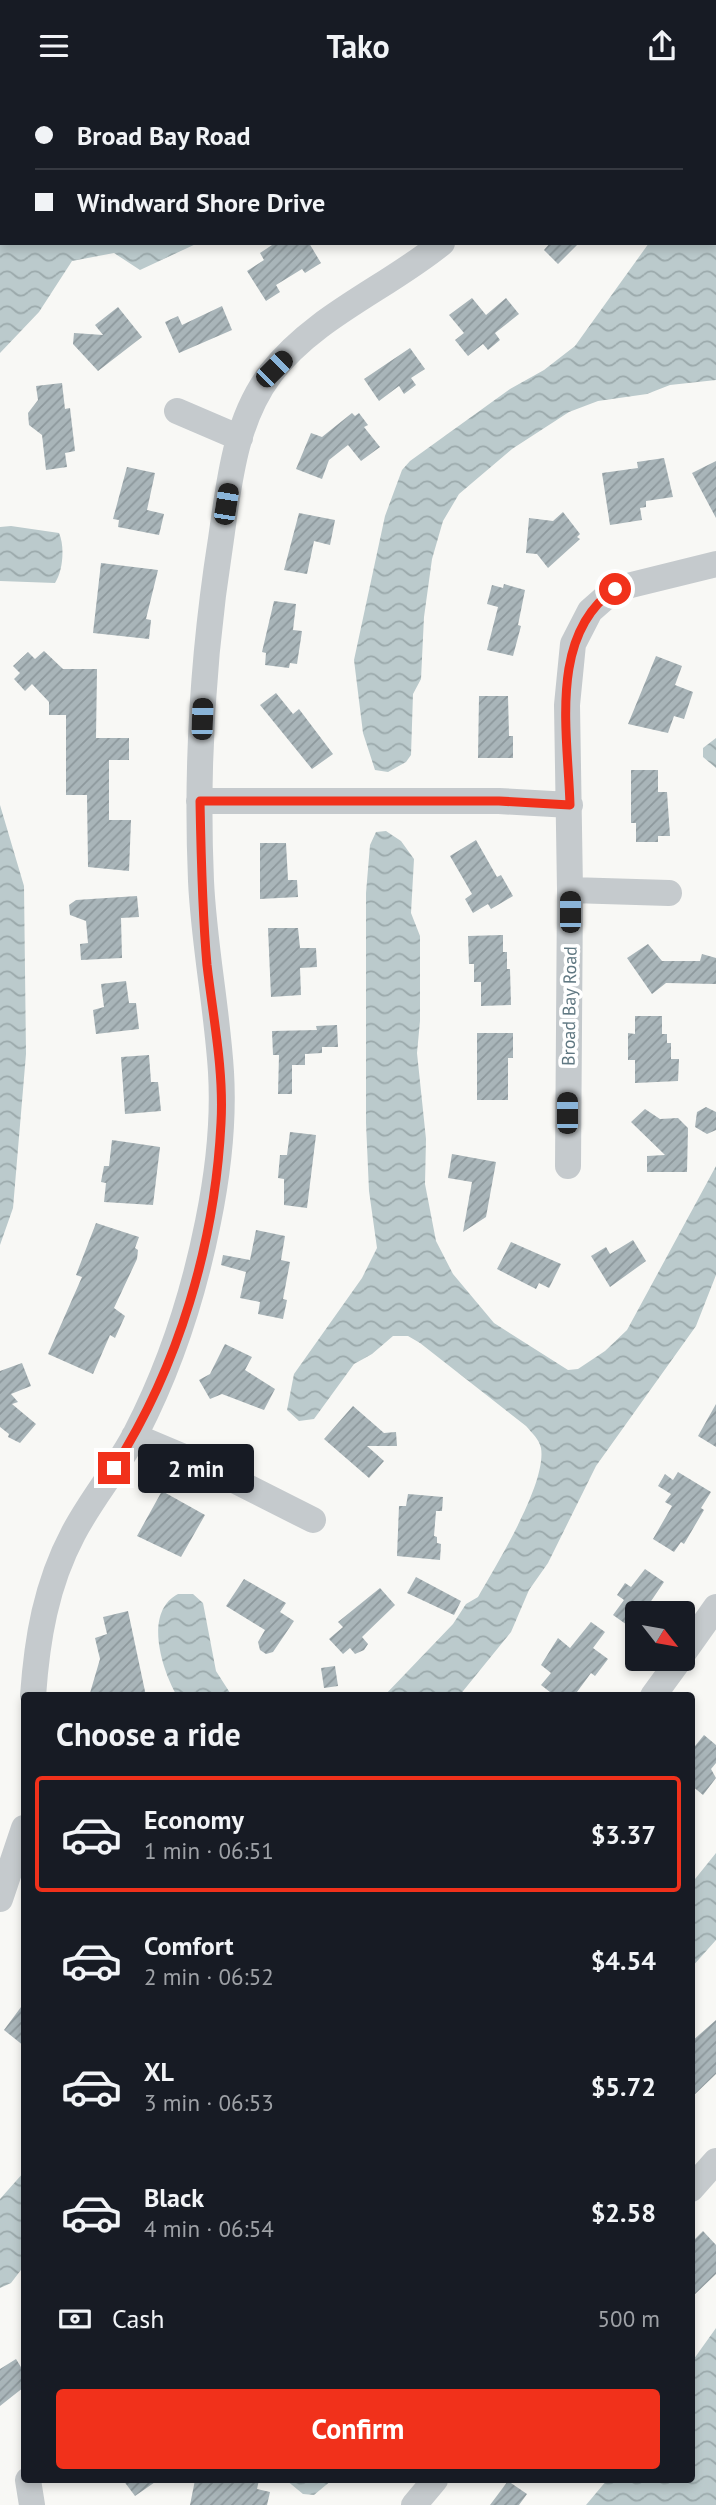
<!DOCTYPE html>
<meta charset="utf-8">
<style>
body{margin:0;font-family:"PT Sans",sans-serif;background:#20242c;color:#f1f3f6;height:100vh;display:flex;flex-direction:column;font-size:26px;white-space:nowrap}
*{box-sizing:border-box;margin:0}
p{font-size:23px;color:#9ea1a6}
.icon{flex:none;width:38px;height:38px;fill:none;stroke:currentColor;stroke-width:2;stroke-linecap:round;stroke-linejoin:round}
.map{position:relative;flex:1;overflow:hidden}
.side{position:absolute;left:21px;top:1601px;width:674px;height:791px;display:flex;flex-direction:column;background:#171b24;border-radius:7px;box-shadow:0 4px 10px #0003}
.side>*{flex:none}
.guide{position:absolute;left:0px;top:0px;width:718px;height:154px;box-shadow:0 4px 10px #0003;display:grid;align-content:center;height:154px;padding:0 35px;background:#171b24}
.needle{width:46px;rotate:121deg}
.buttons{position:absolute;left:625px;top:1510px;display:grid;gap:14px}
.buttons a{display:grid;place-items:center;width:70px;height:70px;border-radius:7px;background:#171b24;box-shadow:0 4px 10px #0003;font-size:35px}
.end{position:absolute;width:32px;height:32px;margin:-16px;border:9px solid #f1311b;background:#fff;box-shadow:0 0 0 4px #fff}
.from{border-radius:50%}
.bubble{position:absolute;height:49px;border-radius:7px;background:#171b24;box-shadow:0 4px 10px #0003;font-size:23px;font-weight:700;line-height:49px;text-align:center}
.car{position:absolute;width:21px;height:42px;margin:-21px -10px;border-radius:9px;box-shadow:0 0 5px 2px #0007;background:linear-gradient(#222 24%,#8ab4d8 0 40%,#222 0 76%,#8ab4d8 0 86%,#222 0)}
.guide b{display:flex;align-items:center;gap:24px;height:66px;font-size:26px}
.guide b+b{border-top:2px solid #363941}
.guide i{width:18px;height:18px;background:#f1f3f6}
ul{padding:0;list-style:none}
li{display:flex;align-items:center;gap:21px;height:116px;margin:0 14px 10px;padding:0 21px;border:4px solid transparent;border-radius:7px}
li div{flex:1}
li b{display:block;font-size:26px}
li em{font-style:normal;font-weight:700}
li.active{border-color:#f1311b}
li>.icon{width:63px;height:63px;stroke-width:1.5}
h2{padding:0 35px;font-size:32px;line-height:84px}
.pay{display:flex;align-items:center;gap:18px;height:77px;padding:0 35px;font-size:26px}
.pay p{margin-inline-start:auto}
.primary-button{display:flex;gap:14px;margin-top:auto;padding:14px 35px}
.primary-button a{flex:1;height:80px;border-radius:7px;background:#f1311b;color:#fff;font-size:28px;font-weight:700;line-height:80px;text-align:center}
header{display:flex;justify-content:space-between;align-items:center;height:91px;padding:0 35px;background:#171b24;font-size:32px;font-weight:700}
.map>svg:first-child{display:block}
</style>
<header><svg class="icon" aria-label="menu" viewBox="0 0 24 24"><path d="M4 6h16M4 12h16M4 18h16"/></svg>Tako<svg class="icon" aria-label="share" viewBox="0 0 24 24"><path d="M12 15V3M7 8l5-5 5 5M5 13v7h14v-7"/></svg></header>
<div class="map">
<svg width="716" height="2414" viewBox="0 0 716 2414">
<defs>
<pattern id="water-waves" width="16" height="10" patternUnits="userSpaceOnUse" patternTransform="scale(1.75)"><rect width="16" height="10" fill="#bbcacc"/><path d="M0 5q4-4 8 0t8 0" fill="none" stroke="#9ba9ab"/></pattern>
<pattern id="building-hatch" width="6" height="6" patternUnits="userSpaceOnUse" patternTransform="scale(1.75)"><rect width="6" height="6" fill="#a9b5b9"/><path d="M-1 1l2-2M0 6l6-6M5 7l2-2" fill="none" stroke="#8d989c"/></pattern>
</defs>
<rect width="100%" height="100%" fill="#f8f8f5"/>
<path fill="url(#water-waves)" d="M0,0H362L2,2V152H198L140,179L114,162L72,170L39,221L0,262Z
M716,39V289L670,294L647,303L598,310L569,321L512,358L459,403L443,430L432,468L424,526L421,588L413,603L411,664L406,671L388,681L375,679L363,642L354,569L385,425L402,379L410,370L510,298L544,279L575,255L649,152H716Z
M11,435L59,442C65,455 63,480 55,492L0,490V436Z
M716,647V677L703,666V657Z
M0,714L24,795L26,963L13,1117L0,1154Z
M386,740L401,750L414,768L411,822L420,845V930L417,962L426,1048L425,1093L436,1150L453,1183L494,1232L568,1279L578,1278L605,1260L627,1239L716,1075V1184L696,1235L596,1375L548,1472L529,1499L511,1541L459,1605H384L453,1533L466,1513L478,1506C496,1474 547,1393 541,1357C539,1348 532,1342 526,1335L420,1252L408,1245H393L372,1263L354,1273L314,1328L299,1330L287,1319L294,1283L362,1187L377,1157L369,1100L366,1032V802L370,754L376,741Z
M178,1503H193L203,1512L216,1580L232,1605H177C162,1579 143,1521 178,1503Z
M716,1762V1849L691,1877V1793Z
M24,2081V2175L11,2192L0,2197V2108Z
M716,2237V2414H586L607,2389H691V2272Z
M286,2389H332L314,2404L303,2403Z"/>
<path fill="url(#building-hatch)" d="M275,152H309L321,172L305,182L302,178L276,194L280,201L266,210L247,180L264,169L260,162Z
M550,152H579L558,173L544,159Z
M472,207L486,224L506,207L519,223L495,242L500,249L488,259L483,253L468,265L455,249L464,242L449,224Z
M222,215L232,239L179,262L165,231L178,225L182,234Z
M118,216L142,246L98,280L73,253L74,242L103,244L95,234Z
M410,257L425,278L411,287L416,294L404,303L399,295L379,310L364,288Z
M62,292L65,318L70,317L75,360L65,362L67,376L46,379L42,344L29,334L28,322L38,309L36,295Z
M352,322L355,325L359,322L368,334L364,336L380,356L361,370L348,354L329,369L322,388L296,378L311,342L322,346Z
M664,367L673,406L646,410V416L640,417L642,429L610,434L602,382L638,377L637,371Z
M716,370V427L692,382Z
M127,376L155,382L147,419L164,423L159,444L118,436L119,429L113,428Z
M563,421L580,443L577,446L580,448L548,477L537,463L526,462L529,427L553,430Z
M299,422L335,429L330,454L314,450L307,483L284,479Z
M101,472L158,479L146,528L151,529L149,548L93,542Z
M504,493L525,499L518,534L521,535L513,565L487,559L498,516L487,513L492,494L503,497Z
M274,510L296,513L293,539L302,540L297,573L290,572L289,577L265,574L266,562L262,561Z
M44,560L63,578H97L96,647H129V669H109V729H131L129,780L88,776L87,704H66V624H49V611L32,593L25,600L14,588L20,582L13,575L28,561L35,568Z
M656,565L682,575L675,594L693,601L684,628L674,625L668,642L628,633Z
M276,602L293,623L299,618L333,663L312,678L260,614Z
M479,605H508L509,645H513V667H478Z
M631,679H658V701H667L670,745H658V751H636V732H631Z
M476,749L497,786L501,784L513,805L491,818L488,813L473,822L465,808L472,803L450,765Z
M260,752H286L288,789H297L298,806L260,808Z
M137,805L139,826L121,827L122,867L81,869L80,853L88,852L86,830L70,824L69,814L76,809Z
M268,837H298L300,857H316L317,876L300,877L301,904L271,906Z
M503,844V861H507V878H510L511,914L481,915V891H474V873H469L468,845Z
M648,853L662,870H700L702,863L716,867V893L666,892L652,903L627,867Z
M126,890L129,912H136L139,938L96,943L93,919L104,916L101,893Z
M635,925H662V943H667V952H671V968H679L678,990L635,992V969H628V942L635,943Z
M337,934L338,956H322V962L305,963V974H292V1003H278L279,964H273L272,940L317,939L316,935Z
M477,942H513V967H508V1009H477Z
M149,964L151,991H158L161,1020L125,1023L121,966Z
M706,1016L716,1021V1039L707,1043L695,1036L697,1021Z
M645,1018L660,1028L678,1027L688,1037L687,1081H647V1065L665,1064L631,1031Z
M290,1041L316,1044L307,1117L284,1114V1088L278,1087L280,1064H287Z
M112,1049L160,1056L153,1114L104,1111L106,1092L101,1091L104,1075H109Z
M452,1063L496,1071L486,1126L463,1141L472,1091L448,1087Z
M96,1132L139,1146L135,1157L138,1159L137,1168L114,1217L125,1225L115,1247L110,1244L93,1283L48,1263L82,1186L76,1184Z
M256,1139L285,1145L281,1169L290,1171L283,1208L287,1209L283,1228L258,1223L260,1211L240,1207L246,1181L221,1174L223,1164L250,1169Z
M633,1149L646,1170L610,1196L591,1165L606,1156L610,1163Z
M511,1151L561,1173L549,1197L539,1192L536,1198L497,1178Z
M225,1253L252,1266L245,1279L275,1298L264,1319L222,1303L210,1308L199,1289L210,1283Z
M22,1272L31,1295L11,1303L18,1311L12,1313L36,1333L20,1352L8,1346L9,1343L0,1336V1280Z
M716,1313V1356L698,1345Z
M353,1315L384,1342L396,1341L397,1355H367L384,1370L369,1387L324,1348Z
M678,1381L711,1401L701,1417L704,1419L684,1453L681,1451L674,1461L653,1448L672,1415L665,1411L671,1403L658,1395L665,1383L673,1389Z
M162,1400L205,1424L181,1466L137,1445Z
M408,1403L443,1406L442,1420H436L434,1445L437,1446V1452L441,1453L440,1469L397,1465L399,1415H406Z
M645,1478L664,1491L643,1522H637V1541L613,1524L624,1509L617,1504L625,1492L631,1496Z
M416,1486L461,1510L454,1524L407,1502Z
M244,1488L286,1512L280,1521L294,1530L273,1561L266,1563L260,1559L258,1551L265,1539L226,1515Z
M380,1497L395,1514L362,1546L368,1553L364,1559L355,1563L350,1557L343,1563L329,1548L343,1536L338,1531Z
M128,1520L146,1605L90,1602L100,1568L95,1547L107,1543L103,1526Z
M591,1531L605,1541L593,1557L608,1568L595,1585L591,1582L574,1605H555L541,1594L551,1582L541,1574L558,1547L570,1557Z
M335,1575L338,1595L324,1597L321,1577Z
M704,1644L716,1654V1672L711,1678L716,1687L703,1704L691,1694V1660Z
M24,1912V1955L4,1939Z
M716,1929V1983L691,2007V1951Z
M703,2140L716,2154V2183L691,2207V2152Z
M16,2268L24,2281V2296L0,2315V2278Z
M123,2389H158L135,2405Z
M195,2389H259L257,2398L270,2401L267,2414H190Z
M508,2390L527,2403L519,2414H490Z"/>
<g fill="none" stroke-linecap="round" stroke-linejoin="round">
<path stroke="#c5cacd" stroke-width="26" d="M177,320L240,347
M199,710H499L570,714
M570,799L669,802
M568,1075L570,799L567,614L573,553L590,520L615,498L716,473
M134,1345L210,1377L313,1429
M682,1564L716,1516
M33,1605C37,1548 46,1494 73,1443C91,1408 118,1377 136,1342C171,1274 193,1206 208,1131C218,1082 224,1031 221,981C217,917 204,854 201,790C196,675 203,562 221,448C229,392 235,329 271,282C315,225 387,197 442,152
M653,1605L680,1568
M0,1808L24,1737
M691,2098L716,2070
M28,2389L32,2414
M414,2414L435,2389"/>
</g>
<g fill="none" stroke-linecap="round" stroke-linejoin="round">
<path stroke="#f1311b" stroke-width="9" d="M114,1377C179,1275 215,1152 221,1032C224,979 213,926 207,874C202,819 201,765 200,710H499L570,714C568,643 548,544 615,498"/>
</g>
<g text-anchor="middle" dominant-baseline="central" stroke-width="7" stroke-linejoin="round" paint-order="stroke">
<g font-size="18" fill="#607882" stroke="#fff">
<text transform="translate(569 915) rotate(-89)">Broad Bay Road</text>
</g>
</g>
</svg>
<div class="buttons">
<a><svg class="needle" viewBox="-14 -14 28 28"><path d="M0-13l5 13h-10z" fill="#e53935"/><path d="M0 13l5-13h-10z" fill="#9ea1a6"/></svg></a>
</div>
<i class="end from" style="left:615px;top:498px"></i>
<i class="end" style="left:114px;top:1377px"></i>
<div class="bubble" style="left:138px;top:1353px;width:116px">2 min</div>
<i class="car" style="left:274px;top:278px;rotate:45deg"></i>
<i class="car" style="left:226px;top:413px;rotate:9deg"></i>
<i class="car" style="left:202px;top:628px;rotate:2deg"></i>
<i class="car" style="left:570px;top:821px;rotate:0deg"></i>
<i class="car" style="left:567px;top:1022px;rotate:0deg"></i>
<div class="guide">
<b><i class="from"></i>Broad Bay Road</b>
<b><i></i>Windward Shore Drive</b>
</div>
<section class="side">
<h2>Choose a ride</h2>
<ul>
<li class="active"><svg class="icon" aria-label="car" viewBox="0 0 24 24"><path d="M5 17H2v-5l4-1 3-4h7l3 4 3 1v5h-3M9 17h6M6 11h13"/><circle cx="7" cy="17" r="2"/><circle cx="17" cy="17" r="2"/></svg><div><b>Economy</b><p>1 min · 06:51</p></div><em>$3.37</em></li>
<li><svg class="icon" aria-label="car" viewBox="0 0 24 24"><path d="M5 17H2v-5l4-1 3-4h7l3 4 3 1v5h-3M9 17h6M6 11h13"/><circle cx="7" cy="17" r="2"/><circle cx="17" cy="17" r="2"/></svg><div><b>Comfort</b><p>2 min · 06:52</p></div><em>$4.54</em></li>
<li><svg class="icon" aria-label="car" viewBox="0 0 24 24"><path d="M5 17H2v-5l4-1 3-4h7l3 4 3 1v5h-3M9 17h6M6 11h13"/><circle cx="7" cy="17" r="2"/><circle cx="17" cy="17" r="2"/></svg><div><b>XL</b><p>3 min · 06:53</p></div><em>$5.72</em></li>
<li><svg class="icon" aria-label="car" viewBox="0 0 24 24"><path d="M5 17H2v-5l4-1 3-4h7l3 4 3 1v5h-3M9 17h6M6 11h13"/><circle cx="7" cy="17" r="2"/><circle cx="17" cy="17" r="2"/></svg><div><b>Black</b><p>4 min · 06:54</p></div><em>$2.58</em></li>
</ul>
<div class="pay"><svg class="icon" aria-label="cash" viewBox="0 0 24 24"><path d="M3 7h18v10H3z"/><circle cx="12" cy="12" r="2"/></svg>Cash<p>500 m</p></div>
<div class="primary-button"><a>Confirm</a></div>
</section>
</div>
